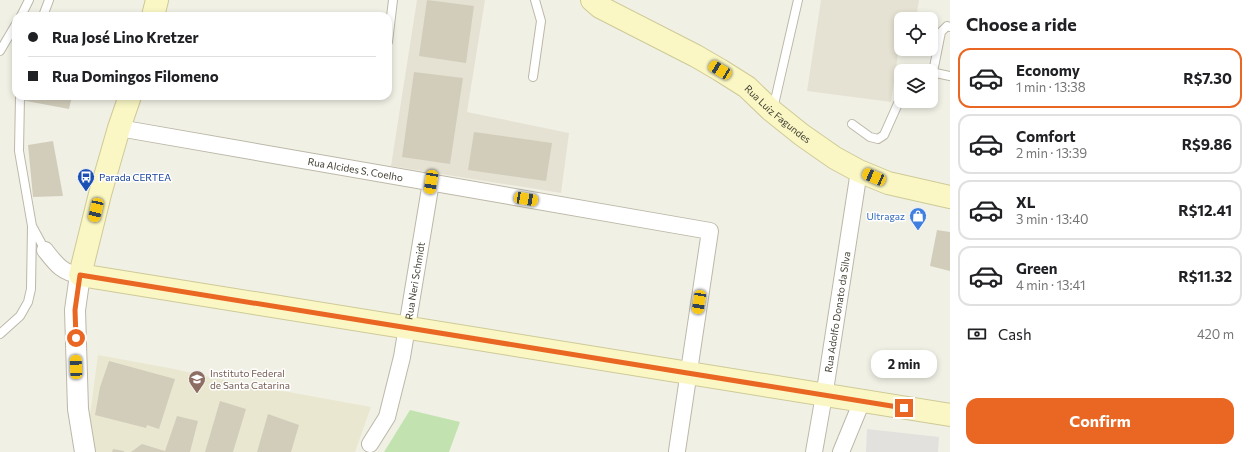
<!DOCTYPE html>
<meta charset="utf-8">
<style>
body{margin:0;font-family:Commissioner,sans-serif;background:#f2f2f2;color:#202124;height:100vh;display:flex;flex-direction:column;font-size:15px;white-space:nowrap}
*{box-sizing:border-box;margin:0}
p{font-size:13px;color:#757577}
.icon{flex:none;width:22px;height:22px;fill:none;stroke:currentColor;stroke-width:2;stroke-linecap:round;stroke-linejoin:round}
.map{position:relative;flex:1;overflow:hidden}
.sheet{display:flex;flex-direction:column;background:#fff;width:300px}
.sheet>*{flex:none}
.banner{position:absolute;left:12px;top:12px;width:380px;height:88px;border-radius:12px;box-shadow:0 2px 6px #0003;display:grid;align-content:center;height:88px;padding:0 16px;background:#fff}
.controls{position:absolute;left:894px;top:12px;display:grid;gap:8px}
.controls a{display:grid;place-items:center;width:44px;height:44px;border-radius:8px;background:#fff;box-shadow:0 2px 6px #0003;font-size:20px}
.end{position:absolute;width:18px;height:18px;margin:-9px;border:5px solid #ea6623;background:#fff;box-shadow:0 0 0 2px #fff}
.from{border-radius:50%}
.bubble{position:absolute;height:28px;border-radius:12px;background:#fff;box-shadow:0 2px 6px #0003;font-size:13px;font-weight:700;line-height:28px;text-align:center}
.car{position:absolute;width:12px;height:24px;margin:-12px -6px;border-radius:5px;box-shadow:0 0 3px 1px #0007;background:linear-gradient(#f5c518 24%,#345 0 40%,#f5c518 0 76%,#345 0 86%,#f5c518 0)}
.banner b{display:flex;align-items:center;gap:14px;height:38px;font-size:15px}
.banner b+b{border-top:1px solid #e0e0e0}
.banner i{width:10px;height:10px;background:#202124}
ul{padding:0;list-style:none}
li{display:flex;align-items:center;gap:12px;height:60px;margin:0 8px 6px;padding:0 8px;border:2px solid #e0e0e0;border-radius:12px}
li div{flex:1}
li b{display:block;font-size:15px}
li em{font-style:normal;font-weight:700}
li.on{border-color:#ea6623}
li>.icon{width:36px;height:36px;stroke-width:1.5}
h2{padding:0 16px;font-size:18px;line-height:48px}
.pay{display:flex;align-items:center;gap:10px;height:44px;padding:0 16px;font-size:15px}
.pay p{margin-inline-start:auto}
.primary-button{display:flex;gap:8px;margin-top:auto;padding:8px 16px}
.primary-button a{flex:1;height:46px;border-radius:12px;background:#ea6623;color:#fff;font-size:16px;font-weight:700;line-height:46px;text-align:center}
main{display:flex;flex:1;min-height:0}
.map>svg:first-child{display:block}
</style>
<main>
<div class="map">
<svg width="950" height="452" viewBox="0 0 950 452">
<rect width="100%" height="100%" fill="#f1f0e5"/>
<path fill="#e5e2d3" d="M417,0H485L467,112L569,133L561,193L391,166Z
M821,0H919L916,19H901V34L891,102L807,91Z"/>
<path fill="#e9e7cf" d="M98,355L174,369L233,382L371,407L355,452H95L89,423Z"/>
<path fill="#c2e3b0" d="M410,410L460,422L449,452H384Z"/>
<path fill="#e2e1dd" d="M867,429L939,437L938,452H866Z"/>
<path fill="#d2cdbb" d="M427,0L474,6L466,63L419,56Z
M414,72L463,78L450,164L402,157Z
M22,96H72L69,109L21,100Z
M474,132L552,143L546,181L468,170Z
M53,141L63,196L33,197L28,145Z
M937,230L950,232V271L930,266Z
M109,361L175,379L159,429L147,425L146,428L95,415L100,387Z
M220,401L246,409L233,452H205Z
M268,414L299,425L291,452H257Z
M177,416L198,421L190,452H131L142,444L165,451Z
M113,449L124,451V452H112Z"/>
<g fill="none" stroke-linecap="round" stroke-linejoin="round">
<g stroke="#bcb8a8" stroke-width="10">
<path id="service" d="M21,16L29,0
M43,16L49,0
M388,42L393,0
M0,51L16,24
M931,72L950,76
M933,72L941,32L947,26L950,27
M533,77L541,21L535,0
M20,96L19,151L32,226L45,250
M773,109L798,0
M852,124L870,137L878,139L884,135L901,97
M0,334L20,316L28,302L31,289L32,226"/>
</g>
<g stroke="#bcb8a8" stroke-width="18">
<g id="minor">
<path id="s1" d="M119,128L710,231L677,451"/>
<path d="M45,250C56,264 62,273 80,275"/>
<path id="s2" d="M370,444L387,417L402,357L431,182"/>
<path id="s3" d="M814,452L826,384L859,171"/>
<path d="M841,452L862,401"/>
</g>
</g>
<g stroke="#bcb8a8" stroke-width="22">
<path id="tertiary" d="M80,275L75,310L78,409L85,452"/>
</g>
<g stroke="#ceca97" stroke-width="24">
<g id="secondary">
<path id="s4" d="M592,0L600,7L696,56L720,70L747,87L772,111L802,135L835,158L859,171L888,183L950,197"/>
<path d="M153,16L157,0"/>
<path d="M130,96L119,128L100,194L80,275L950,415"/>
</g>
</g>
<use href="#service" stroke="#fff" stroke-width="8"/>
<use href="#minor" stroke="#fff" stroke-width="16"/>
<use href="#tertiary" stroke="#fff" stroke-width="20"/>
<use href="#secondary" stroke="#faf7c5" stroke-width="22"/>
</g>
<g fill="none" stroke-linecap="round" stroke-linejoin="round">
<path stroke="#ea6623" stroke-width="5" d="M76,338L75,310L80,275L904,408"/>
</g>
<defs>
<g id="bus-pin" transform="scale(0.9)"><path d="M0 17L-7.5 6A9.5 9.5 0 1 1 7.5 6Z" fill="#1a4fb4" stroke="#fff"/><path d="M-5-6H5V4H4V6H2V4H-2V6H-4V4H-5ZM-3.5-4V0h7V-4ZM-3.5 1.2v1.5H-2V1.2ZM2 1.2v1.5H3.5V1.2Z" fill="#fff"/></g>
<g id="shop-pin" transform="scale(0.9)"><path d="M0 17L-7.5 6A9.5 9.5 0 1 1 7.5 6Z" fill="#3f7fe0" stroke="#fff"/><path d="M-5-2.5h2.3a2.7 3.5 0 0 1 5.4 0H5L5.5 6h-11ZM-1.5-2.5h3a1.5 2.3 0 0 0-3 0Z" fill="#fff"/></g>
<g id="university-pin" transform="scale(0.9)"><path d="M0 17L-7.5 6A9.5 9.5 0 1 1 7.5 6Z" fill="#8d6e63" stroke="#fff"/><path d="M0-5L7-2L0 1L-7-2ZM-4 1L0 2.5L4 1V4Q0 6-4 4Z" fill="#fff"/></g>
</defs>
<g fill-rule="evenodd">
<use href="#bus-pin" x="86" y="177"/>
<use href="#shop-pin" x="918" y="216"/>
<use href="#university-pin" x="197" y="379"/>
</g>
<g text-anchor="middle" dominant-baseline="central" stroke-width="3" stroke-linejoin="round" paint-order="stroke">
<g font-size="10" fill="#434035" stroke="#fff">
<text stroke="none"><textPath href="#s4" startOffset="219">Rua Luiz Fagundes</textPath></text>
<text stroke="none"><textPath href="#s1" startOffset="240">Rua Alcides S. Coelho</textPath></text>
<text stroke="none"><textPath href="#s2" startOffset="171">Rua Neri Schmidt</textPath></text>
<text stroke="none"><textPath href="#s3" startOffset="142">Rua Adolfo Donato da Silva</textPath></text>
</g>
<g font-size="10" fill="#164399" stroke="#fff" text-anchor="start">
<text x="99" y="177">Parada CERTEA</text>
</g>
<g font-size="10" fill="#366cbe" stroke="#fff" text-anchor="end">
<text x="905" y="216">Ultragaz</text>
</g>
<g font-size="10" fill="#785e54" stroke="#fff" text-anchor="start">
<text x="210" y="373">Instituto Federal<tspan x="210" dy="12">de Santa Catarina</tspan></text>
</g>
</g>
</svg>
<div class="controls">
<a><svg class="icon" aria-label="locate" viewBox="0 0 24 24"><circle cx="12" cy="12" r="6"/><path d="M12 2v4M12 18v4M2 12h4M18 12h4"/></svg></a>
<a><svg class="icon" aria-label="layers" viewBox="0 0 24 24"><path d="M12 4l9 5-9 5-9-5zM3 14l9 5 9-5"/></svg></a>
</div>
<i class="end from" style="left:76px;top:338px"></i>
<i class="end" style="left:904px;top:408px"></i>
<div class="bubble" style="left:871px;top:350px;width:66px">2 min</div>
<i class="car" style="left:720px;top:70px;rotate:301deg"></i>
<i class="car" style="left:874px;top:177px;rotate:294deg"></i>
<i class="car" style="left:431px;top:182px;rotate:189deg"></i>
<i class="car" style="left:526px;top:199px;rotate:100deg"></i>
<i class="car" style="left:96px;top:210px;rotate:193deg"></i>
<i class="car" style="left:699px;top:302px;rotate:189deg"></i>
<i class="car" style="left:76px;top:367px;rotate:358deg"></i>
<div class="banner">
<b><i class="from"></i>Rua José Lino Kretzer</b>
<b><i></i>Rua Domingos Filomeno</b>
</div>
</div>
<section class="sheet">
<h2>Choose a ride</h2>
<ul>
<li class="on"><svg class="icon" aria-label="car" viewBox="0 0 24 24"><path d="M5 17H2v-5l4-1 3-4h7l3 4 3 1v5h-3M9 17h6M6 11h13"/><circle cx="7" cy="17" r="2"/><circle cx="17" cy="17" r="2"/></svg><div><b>Economy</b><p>1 min · 13:38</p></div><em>R$7.30</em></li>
<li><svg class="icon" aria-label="car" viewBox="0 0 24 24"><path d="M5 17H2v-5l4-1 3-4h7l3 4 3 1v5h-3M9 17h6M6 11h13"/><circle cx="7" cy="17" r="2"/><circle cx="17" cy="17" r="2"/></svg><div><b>Comfort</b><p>2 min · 13:39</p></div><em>R$9.86</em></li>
<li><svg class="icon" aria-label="car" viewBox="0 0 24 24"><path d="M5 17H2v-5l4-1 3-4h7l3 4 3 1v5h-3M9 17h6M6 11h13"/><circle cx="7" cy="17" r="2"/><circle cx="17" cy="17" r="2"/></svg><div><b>XL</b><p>3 min · 13:40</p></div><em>R$12.41</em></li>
<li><svg class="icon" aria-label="car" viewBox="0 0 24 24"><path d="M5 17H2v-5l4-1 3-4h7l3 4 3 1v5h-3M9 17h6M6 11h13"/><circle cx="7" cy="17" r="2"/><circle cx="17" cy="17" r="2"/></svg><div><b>Green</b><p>4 min · 13:41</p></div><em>R$11.32</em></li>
</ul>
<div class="pay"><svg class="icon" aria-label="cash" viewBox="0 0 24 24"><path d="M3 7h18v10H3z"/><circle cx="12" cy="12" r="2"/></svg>Cash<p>420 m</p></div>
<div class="primary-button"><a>Confirm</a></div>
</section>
</main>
